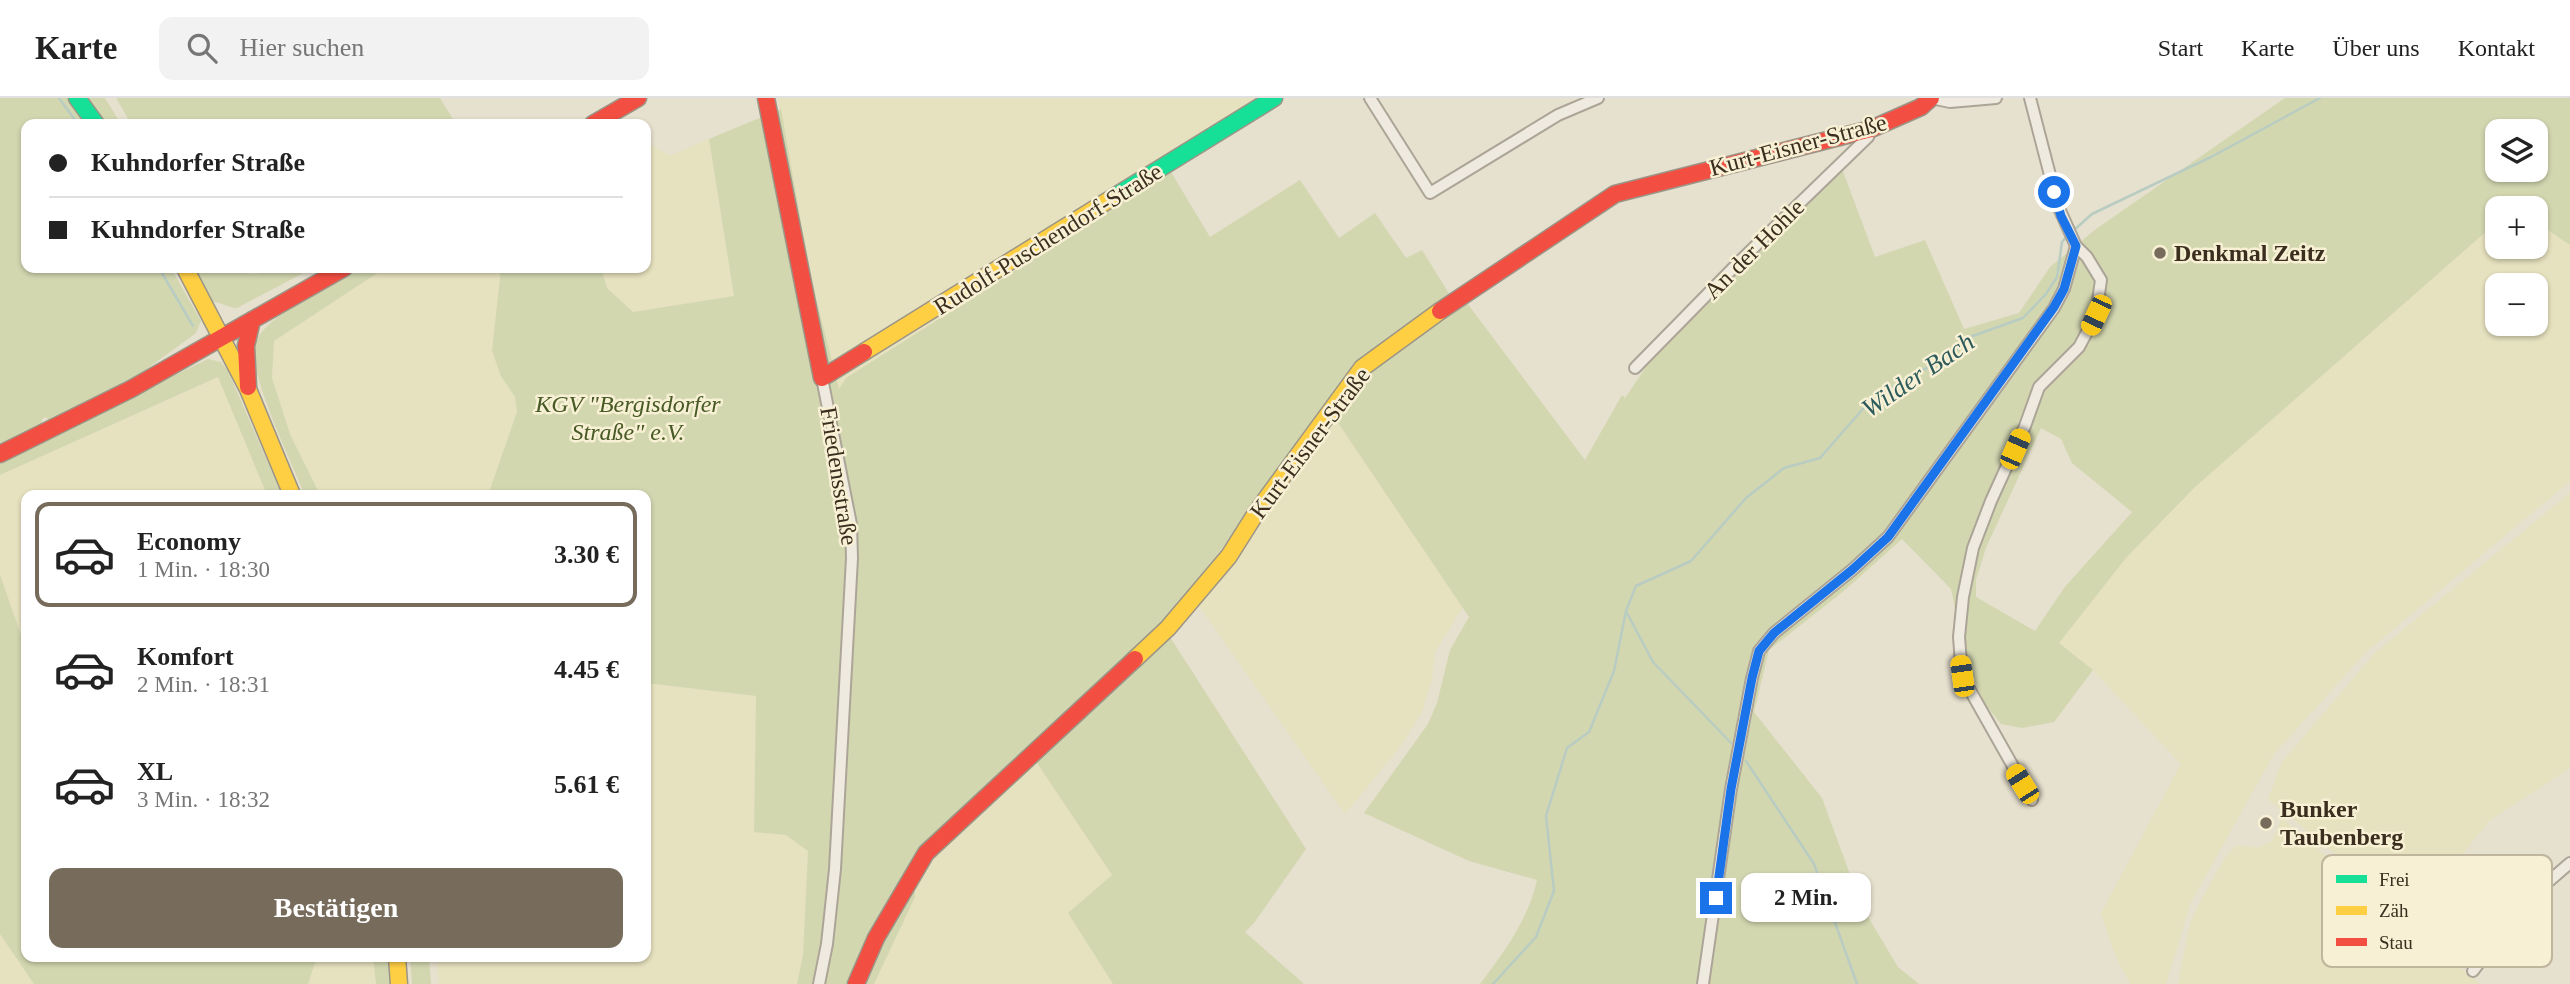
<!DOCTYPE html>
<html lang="de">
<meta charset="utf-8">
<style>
body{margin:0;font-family:"Times New Roman",serif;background:#f2f2f2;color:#222;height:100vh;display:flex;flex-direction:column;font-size:26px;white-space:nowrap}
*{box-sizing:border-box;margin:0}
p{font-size:23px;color:#767676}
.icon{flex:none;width:38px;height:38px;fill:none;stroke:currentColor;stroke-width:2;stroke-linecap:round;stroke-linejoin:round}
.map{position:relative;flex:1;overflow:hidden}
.side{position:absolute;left:21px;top:392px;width:630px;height:472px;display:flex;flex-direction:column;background:#fff;border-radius:14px;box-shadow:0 2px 5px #0004}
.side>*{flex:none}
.hud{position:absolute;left:21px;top:21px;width:630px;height:154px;border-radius:14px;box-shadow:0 2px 5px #0004;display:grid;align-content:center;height:154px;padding:0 28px;background:#fff}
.controls{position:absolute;left:2485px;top:21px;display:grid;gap:14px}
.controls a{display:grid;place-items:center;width:63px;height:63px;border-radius:14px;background:#fff;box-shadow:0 2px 5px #0004;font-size:35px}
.end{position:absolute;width:32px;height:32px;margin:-16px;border:9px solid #1a73e8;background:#fff;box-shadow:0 0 0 4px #fff}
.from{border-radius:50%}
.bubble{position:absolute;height:49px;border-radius:14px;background:#fff;box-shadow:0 2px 5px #0004;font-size:23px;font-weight:800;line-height:49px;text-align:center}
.car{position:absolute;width:21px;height:42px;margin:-21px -10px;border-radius:9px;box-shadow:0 0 5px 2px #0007;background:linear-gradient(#f5c518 24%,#345 0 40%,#f5c518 0 76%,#345 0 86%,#f5c518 0)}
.hud b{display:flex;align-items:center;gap:24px;height:66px;font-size:26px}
.hud b+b{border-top:2px solid #e0e0e0}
.hud i{width:18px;height:18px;background:#222}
ul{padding:12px 0 0;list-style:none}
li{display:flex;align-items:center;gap:21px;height:105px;margin:0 14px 10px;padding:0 14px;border:4px solid transparent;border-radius:14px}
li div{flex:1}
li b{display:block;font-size:26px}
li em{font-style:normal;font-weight:800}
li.current{border-color:#776c5c}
li>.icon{width:63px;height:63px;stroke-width:1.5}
.primary-button{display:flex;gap:14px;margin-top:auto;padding:14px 28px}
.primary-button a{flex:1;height:80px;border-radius:14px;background:#776c5c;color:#fff;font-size:28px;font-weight:800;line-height:80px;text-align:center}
header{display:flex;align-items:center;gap:42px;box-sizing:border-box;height:98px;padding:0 35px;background:#fff;border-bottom:2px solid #e0e0e0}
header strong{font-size:33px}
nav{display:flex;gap:38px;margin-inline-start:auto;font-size:24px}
.search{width:490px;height:63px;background:#f2f2f2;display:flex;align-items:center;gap:18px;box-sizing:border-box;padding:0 24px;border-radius:14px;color:#767676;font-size:26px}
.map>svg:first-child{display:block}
</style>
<header>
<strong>Karte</strong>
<div class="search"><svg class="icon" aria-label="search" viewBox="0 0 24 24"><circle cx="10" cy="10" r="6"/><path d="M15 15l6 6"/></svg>Hier suchen</div>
<nav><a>Start</a><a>Karte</a><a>Über uns</a><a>Kontakt</a></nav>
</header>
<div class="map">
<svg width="2570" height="886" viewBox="0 0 2570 886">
<rect width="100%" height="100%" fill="#e6e0ce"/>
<path fill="#e6e1be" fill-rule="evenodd" d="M778,0H1256L1162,59L1171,74L846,280L839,292L811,180Z
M646,39L650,46L669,58L709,41L734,198L633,214L607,190L601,170H646Z
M2497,124V149H2536V124L2570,147V383L2365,555L2274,656L2191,804L2166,886H2131L2117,862L2101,815L2181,666L2093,572L2059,545L2126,460L2195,389ZM2497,187H2536V226H2497Z
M385,170H501V278L515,299L517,314L488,397H320L290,336L272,280L274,243Z
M219,279L267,397H26V551L0,477V377Z
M1333,317L1463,509L1435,554L1432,580L1422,614L1400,649L1345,716L1197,505Z
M2570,395V670L2490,722L2412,818L2268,701L2282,664L2375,555Z
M646,585L756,598L754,733L786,737L808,753L803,857L797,886H439L437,859H646Z
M1029,653L1112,777L1068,815L1113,886H874L915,799L914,761Z
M2282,720L2405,827L2480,886H2178L2190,825L2202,800L2226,758L2235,748L2260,749L2272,743Z
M0,836L34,886H0Z
M317,859H373L376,886H308Z"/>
<path fill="#d3d7b0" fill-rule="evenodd" d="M0,0H68L86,26H26V170H171L201,223L196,235L144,273L59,323L52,327L46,319L42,321L43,331L0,350Z
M85,0H105L121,26H103Z
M116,0H440L456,26H131Z
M2285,0H2570V147L2536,124V110H2497V124L2195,389L2126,460L2059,545L2093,572L2054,624L2022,630L2001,626L1984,605L1965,559L1951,491L1902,441L1845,492L1769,552L1754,614L1822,700L1862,809L1898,869L1919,886H1480C1504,854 1528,822 1537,782L1469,763L1364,715L1428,626L1437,605L1450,552L1469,519L1326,307L1259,402L1163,528L1306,751L1254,825L1245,834L1304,886H1113L1068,815L1112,777L1029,653L914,760L915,799L874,886H797L803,857L808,753L786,737L754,734L756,598L646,585V397H488L517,314L515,299L501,278L492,253L501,170H601L607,190L633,214L734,198L709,41L781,11L811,180L839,291L846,280L1171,74L1210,139L1300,82L1339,140L1375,115L1406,160L1422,152L1458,210L1467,205L1585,362L1622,297L1625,300L1648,266L1841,68L1875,159L1925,142L1964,231L2019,215L2050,169L2096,131ZM2497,33H2536V72H2497ZM2041,330L2061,341L2072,365L2132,414L2064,490L2035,533L1976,499V482L1986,450Z
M194,170H230L242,175L256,176L278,170H313L237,210C227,210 222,204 213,204Z
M361,170H385L274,243L272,280L290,336L320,397H305C294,369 242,264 256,242C274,212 331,188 361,170Z
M208,261L221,264L228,273L282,397H267L218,279L0,377V361Z
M0,477L26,551V859H317L308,886H34L0,836Z
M373,859H388L390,886H376Z
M410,859H429L431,886H412Z"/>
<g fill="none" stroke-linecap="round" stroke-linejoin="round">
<path stroke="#b9ccc2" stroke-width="2.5" d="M59,0L78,26
M2073,133L2092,116L2211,59L2320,0
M159,170L193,228
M1627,515L1653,564L1734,648
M1746,663L1814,766L1857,886
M1493,886L1536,839L1554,793L1546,718L1567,650L1589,634L1614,573L1626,513L1636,488L1691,463L1746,400L1784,370L1820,360L1869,304L1915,275L1949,261L1967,240L2023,220L2046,196L2057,179L2062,144L2068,137"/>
<g stroke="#aca597" stroke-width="14">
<path id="street" d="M1370,0L1430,95L1558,17L1598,0
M1931,0L1950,4L1996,0
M1635,270L1742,161L1868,39L1871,31
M2032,702L1962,578L1959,539L1963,499L1973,450L1991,403L2025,328L2039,289L2079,249L2096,217L2101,182L2087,159L2076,148
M2473,873L2527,802L2570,765
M819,886L827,846L835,771L852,460L851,426L822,280
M1703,886L1731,691L1752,580L1759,553L1774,535L1852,472L1888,439L2054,210L2064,191L2076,148L2058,108L2030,0"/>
</g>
<g stroke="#9b9587" stroke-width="19">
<path id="fast" d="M77,0L96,26
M1112,100L1274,0"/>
</g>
<g stroke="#9b9587" stroke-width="19">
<path id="slow" d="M185,170L248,291L292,397
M864,254L1112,100
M1135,561L1168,530L1229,458L1258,412L1362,270L1440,213
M397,859L399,886"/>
</g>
<g stroke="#9b9587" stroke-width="19">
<path id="jam" d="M766,0L822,280L864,254
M593,26L638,0
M1440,213L1615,96L1871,31L1921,9L1931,0
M248,289L246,248L252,222
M0,356L131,291L344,170
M856,886L876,840L926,755L1135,561"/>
</g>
<use href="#street" stroke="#eeeae0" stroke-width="10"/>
<use href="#fast" stroke="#16e098" stroke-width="16"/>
<use href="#slow" stroke="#ffcf43" stroke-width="16"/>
<use href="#jam" stroke="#f24e42" stroke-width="16"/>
</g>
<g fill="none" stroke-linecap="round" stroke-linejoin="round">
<path stroke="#1a73e8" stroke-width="9" d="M1716,800L1731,691L1752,580L1759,553L1774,535L1852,472L1888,439L2054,209L2064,191L2076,148L2061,118L2054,94"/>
</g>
<g fill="#776c5c" stroke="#f7f0d4" stroke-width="2.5">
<circle cx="2160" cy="155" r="7"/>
<circle cx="2266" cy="725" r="7"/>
</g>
<g text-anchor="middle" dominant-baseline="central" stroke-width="5" stroke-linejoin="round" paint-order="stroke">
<g font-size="24" fill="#3b2e1e" stroke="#f7f0d4">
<text transform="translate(1798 47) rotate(-15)">Kurt-Eisner-Straße</text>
<text transform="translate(1048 141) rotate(-32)">Rudolf-Puschendorf-Straße</text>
<text transform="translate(1754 151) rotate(-45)">An der Hohle</text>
<text transform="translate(1310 345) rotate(-53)">Kurt-Eisner-Straße</text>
<text transform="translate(839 378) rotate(81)">Friedensstraße</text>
</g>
<g font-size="24" font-weight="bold" fill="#3b2e1e" stroke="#f7f0d4" text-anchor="start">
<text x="2174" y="155">Denkmal Zeitz</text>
<text x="2280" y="711">Bunker<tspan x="2280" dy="28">Taubenberg</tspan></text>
</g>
<g font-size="24" font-style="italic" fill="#475924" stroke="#f7f0d4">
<text x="628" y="306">KGV "Bergisdorfer<tspan x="628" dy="28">Straße" e.V.</tspan></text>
</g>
<g font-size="26" font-style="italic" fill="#2d5b5c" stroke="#f7f0d4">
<text transform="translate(1918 277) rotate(-34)">Wilder Bach</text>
</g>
</g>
<rect x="2322" y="757" width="230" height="112" rx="10" fill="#f7f0d4" stroke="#bfb69d" stroke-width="2"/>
<rect x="2336" y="777" width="31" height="8" fill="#16e098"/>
<rect x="2336" y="808" width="31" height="9" fill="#ffcf43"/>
<rect x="2336" y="840" width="31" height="8" fill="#f24e42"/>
<g font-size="19" fill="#3b2e1e">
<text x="2379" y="788">Frei</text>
<text x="2379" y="819">Zäh</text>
<text x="2379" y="851">Stau</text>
</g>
</svg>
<div class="controls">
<a><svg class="icon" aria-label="layers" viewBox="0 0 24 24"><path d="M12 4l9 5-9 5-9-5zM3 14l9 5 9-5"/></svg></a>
<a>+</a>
<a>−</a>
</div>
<i class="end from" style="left:2054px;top:94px"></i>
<i class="end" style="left:1716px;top:800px"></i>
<div class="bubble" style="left:1741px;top:775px;width:130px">2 Min.</div>
<i class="car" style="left:2096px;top:217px;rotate:205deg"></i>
<i class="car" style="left:2015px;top:351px;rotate:24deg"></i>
<i class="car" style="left:1962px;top:578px;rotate:352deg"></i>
<i class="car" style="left:2022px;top:686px;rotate:328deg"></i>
<div class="hud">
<b><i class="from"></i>Kuhndorfer Straße</b>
<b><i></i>Kuhndorfer Straße</b>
</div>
<section class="side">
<ul>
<li class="current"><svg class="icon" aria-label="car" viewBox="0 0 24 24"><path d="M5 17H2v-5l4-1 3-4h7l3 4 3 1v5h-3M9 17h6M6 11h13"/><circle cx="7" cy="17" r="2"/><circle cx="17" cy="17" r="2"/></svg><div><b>Economy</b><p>1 Min. · 18:30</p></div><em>3.30 €</em></li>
<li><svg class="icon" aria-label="car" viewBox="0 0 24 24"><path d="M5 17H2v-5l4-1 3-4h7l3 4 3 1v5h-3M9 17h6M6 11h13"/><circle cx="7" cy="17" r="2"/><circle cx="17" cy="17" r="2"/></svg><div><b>Komfort</b><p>2 Min. · 18:31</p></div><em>4.45 €</em></li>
<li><svg class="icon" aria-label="car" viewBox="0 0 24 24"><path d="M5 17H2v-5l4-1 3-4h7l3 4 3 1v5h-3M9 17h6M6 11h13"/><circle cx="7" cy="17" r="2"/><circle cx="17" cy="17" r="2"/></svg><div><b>XL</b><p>3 Min. · 18:32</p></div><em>5.61 €</em></li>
</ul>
<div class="primary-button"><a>Bestätigen</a></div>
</section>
</div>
